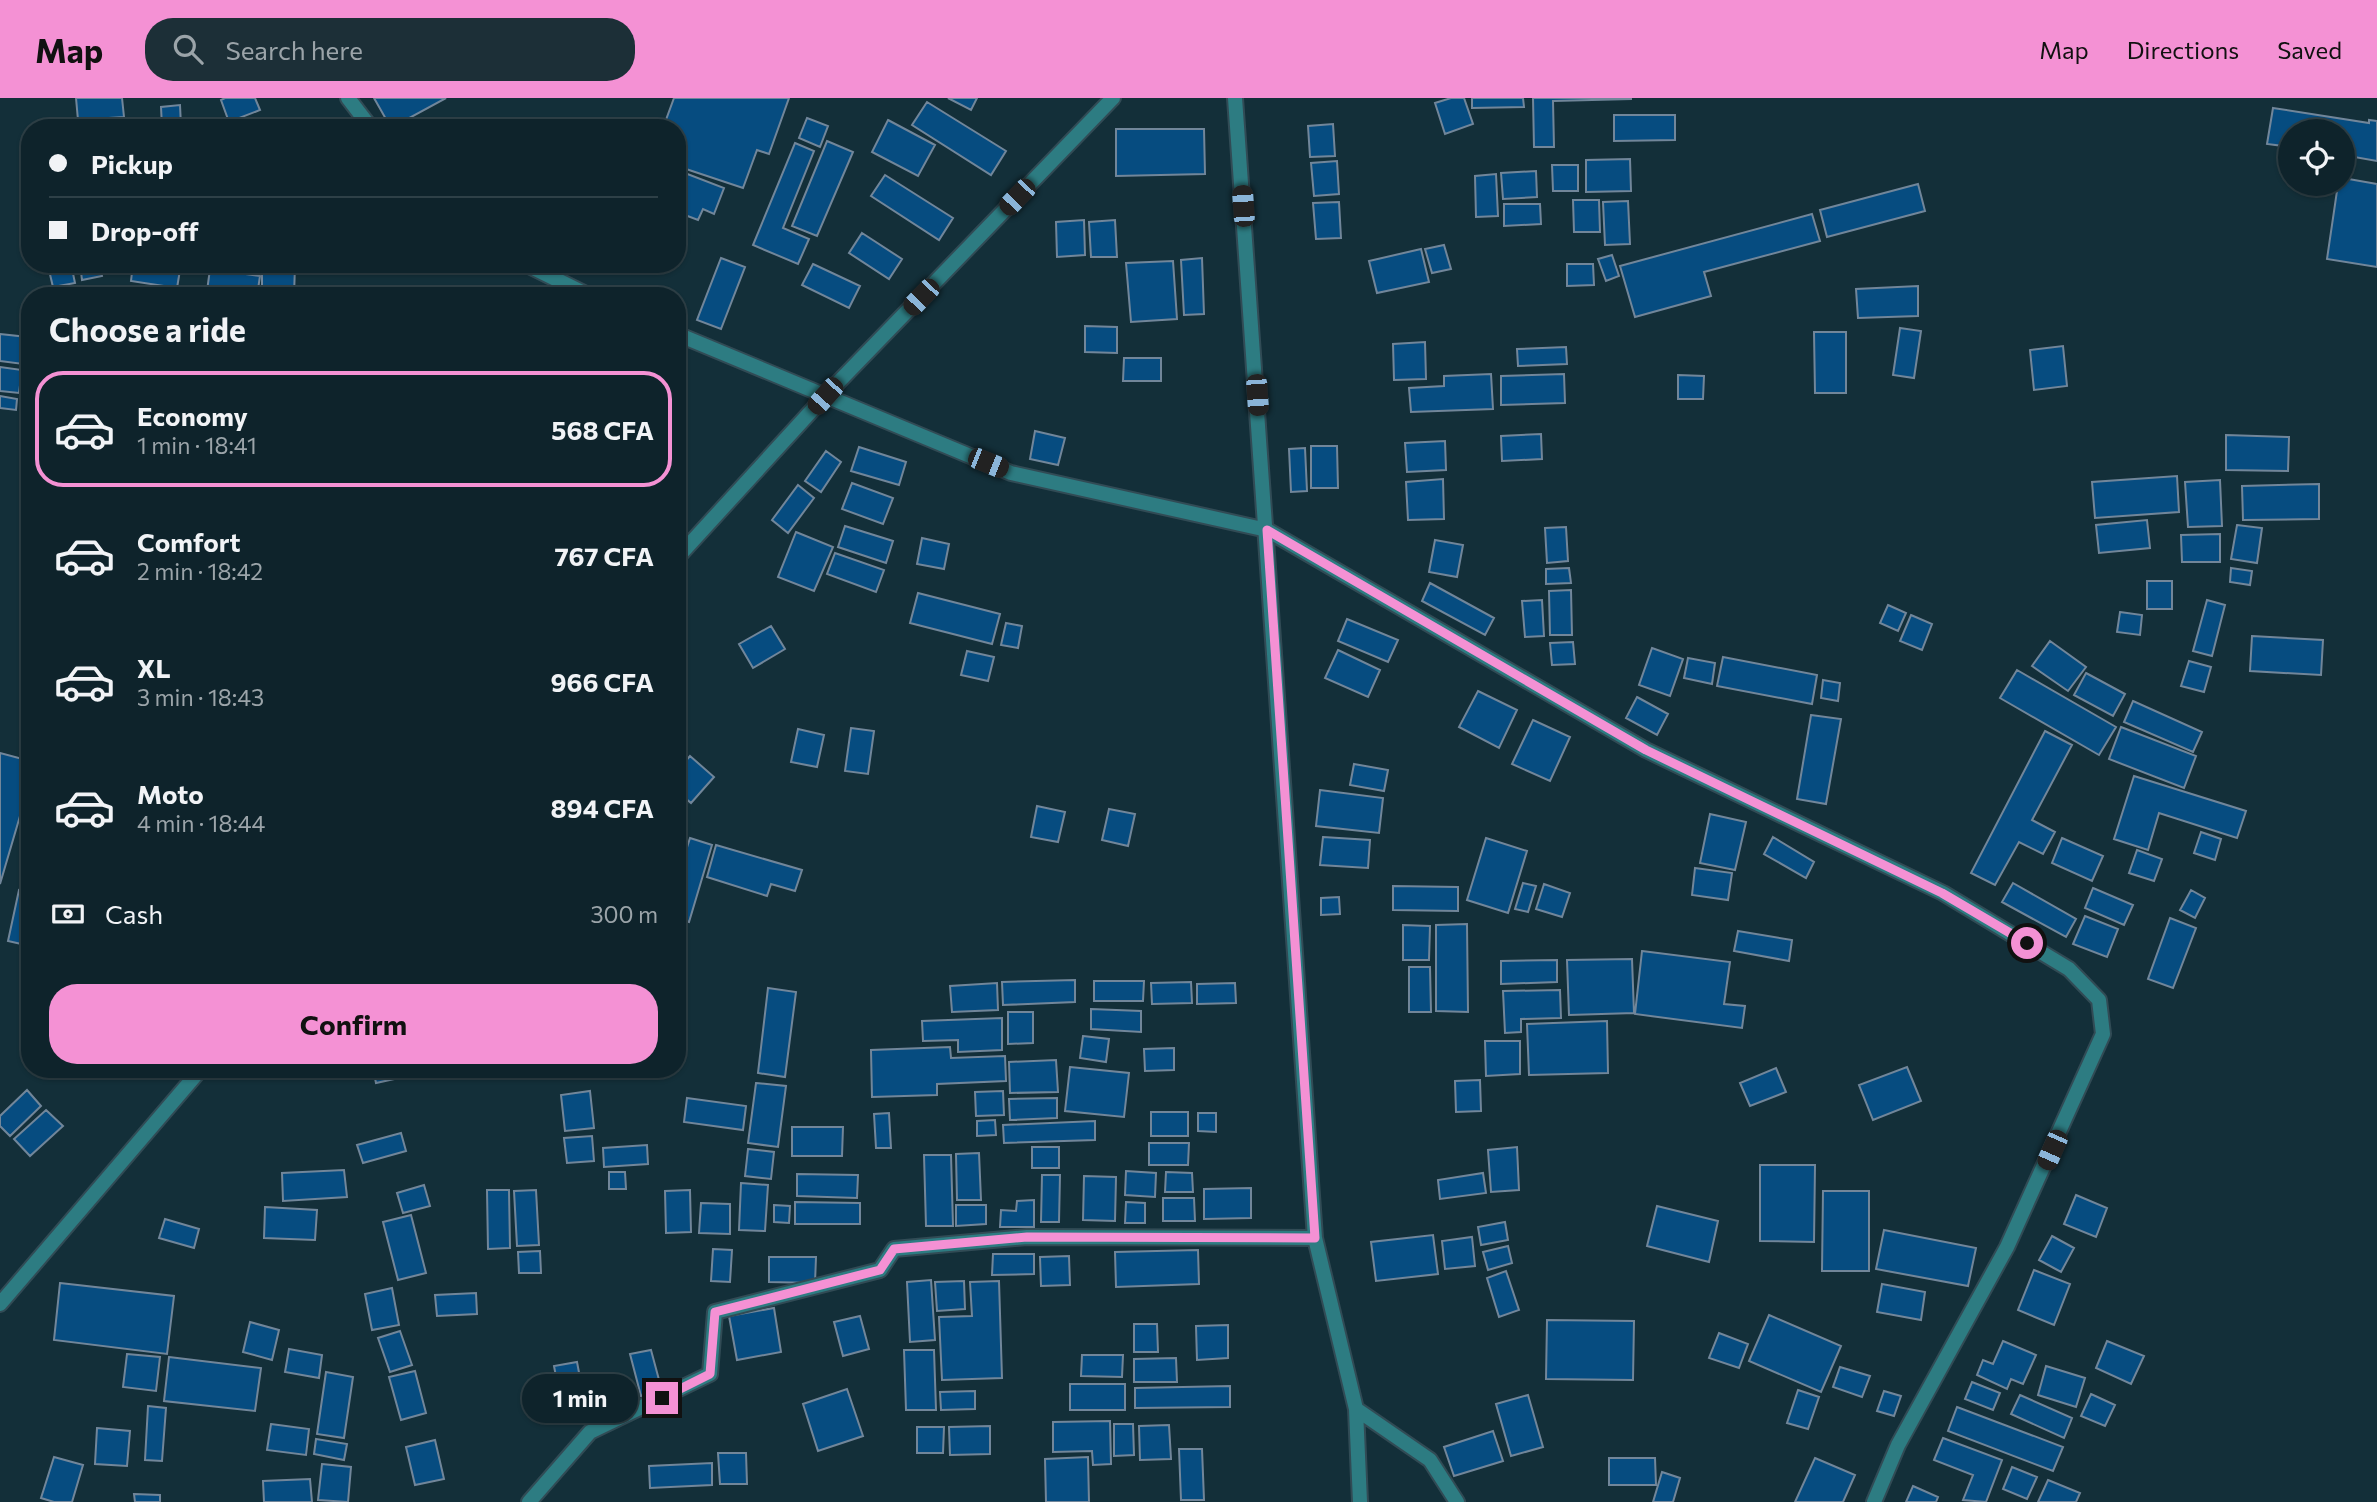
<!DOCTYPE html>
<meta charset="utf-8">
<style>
body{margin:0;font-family:Commissioner,sans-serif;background:#1c2f37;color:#f1f3f6;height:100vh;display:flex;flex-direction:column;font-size:26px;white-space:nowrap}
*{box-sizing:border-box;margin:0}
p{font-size:23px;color:#9ba4a9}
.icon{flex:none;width:38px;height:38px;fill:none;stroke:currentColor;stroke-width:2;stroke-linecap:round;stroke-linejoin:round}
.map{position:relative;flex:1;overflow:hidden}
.sheet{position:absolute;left:21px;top:189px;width:665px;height:791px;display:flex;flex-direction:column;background:#0e232b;border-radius:28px;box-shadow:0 2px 5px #0004,0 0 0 2px #2e4047}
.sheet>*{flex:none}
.hud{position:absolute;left:21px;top:21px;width:665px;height:154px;border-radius:28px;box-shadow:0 2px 5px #0004,0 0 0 2px #2e4047;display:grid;align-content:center;height:154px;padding:0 28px;background:#0e232b}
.tools{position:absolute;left:2278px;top:21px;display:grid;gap:14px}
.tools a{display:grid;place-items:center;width:77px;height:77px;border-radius:50%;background:#0e232b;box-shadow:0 2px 5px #0004,0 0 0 2px #2e4047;font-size:35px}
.end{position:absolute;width:32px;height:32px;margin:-16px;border:9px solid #f491d4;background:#111;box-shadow:0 0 0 4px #111}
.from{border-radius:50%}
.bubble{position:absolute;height:49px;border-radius:24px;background:#0e232b;box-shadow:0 2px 5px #0004,0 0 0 2px #2e4047;font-size:23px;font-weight:700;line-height:49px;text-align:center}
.car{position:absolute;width:21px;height:42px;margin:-21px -10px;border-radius:9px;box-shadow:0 0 5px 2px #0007;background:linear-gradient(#222 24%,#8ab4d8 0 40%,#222 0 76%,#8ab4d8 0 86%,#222 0)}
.hud b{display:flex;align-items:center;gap:24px;height:66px;font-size:26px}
.hud b+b{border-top:2px solid #2e4047}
.hud i{width:18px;height:18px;background:#f1f3f6}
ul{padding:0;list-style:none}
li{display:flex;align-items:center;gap:21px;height:116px;margin:0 14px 10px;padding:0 14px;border:4px solid transparent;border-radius:28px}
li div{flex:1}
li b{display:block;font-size:26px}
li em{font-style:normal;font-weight:700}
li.selected{border-color:#f491d4}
li>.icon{width:63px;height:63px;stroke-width:1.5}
h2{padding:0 28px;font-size:32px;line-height:84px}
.pay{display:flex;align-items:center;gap:18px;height:77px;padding:0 28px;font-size:26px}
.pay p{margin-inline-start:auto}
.action{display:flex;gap:14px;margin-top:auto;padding:14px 28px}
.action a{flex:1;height:80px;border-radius:28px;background:#f491d4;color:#111;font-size:28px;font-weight:700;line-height:80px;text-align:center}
header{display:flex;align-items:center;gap:42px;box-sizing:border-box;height:98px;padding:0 35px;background:#f491d4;color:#111}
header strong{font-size:33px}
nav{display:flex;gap:38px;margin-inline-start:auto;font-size:24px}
.search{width:490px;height:63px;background:#1c2f37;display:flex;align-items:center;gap:18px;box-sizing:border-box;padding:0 24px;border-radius:28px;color:#9ba4a9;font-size:26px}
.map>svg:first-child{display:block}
</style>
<header>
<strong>Map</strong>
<div class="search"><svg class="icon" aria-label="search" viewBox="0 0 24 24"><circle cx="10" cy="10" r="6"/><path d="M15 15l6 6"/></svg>Search here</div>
<nav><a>Map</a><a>Directions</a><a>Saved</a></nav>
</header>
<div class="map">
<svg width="2377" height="1404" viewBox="0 0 2377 1404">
<rect width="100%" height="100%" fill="#132f39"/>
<path fill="#064c80" stroke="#71869a" stroke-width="2" d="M76,0H122L124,19L78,22Z
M225,0H255L260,12L229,24L221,2Z
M374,0H446L391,30Z
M674,0H789L769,56L757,52L743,90L677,68V30H663Z
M948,0H977L971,12Z
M1451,0H1464L1473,26L1445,36L1435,5Z
M1472,0H1523L1524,9L1472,10Z
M1533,0H1631V1L1553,3L1554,49H1534Z
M927,4L1006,53L991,77L912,27Z
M180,7L181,28L162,29L161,9Z
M2273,10L2369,25V22L2377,23V63L2343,57V33H2291V49L2267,46Z
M1614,17H1675V42L1614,43Z
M807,20L828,28L820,49L799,40Z
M888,22L935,47L918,78L872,54Z
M1333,26L1335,58L1310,59L1308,28Z
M1116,31H1204L1205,76L1116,78Z
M827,43L853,54L817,138L792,128Z
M795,45L814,53L783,130L809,141L798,166L753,147Z
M1630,61L1631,93L1586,94V62Z
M1337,63L1339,96L1314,98L1311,65Z
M1552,67H1578V93H1553Z
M677,72L724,90L714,116L703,111L698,122L677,114Z
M1536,73L1537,99L1503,101L1501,75Z
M1496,76L1498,118L1476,119L1475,78Z
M885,77L953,120L939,142L871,98Z
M2343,80L2377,86V169L2327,161L2338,86H2343Z
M1918,86L1925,113L1827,139L1820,112Z
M1573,102H1599L1600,134H1574Z
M1628,103L1630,146L1605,147L1603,104Z
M1339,104L1341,140L1316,141L1313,105Z
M1504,106H1540L1541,126L1504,128Z
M1812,116L1820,143L1704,174L1711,198L1635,219L1620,168Z
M1084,122L1085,157L1057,159L1056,124Z
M1115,122L1117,159H1091L1089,124Z
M862,135L902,161L889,181L849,155Z
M1444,147L1451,171L1432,175L1425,151Z
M1421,151L1429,184L1377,195L1369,163Z
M1612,157L1619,178L1606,183L1598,161Z
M721,160L745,169L721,231L697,222Z
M1202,160L1204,216L1184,217L1181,162Z
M1173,163L1177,221L1131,224L1126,165Z
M57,166H71L75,185L53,189L48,168Z
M80,166H100L102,178L82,182Z
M133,166H181L177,190L131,183Z
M262,166L295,167L294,198H262Z
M813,166L860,188L849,210L802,187Z
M1567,166H1593L1594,187L1567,188Z
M210,171L260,178L257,198L207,193Z
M1918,188V218L1858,220L1856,191Z
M1085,228L1117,229V255L1085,254Z
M1900,230L1921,233L1914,280L1893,277Z
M1814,234H1846V295H1815Z
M0,236L27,239L23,266L0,263Z
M1425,244L1426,281L1394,282L1393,246Z
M2063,248L2067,288L2034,292L2030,252Z
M1566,249L1567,266L1518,268L1517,251Z
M1124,260H1161V283H1123Z
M0,269L22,272L19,295L0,293Z
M1491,276L1493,311L1411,314L1409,290L1444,288V278Z
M1564,276L1565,305L1501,307V278Z
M1678,277L1704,278L1703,301H1678Z
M0,298L17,301L16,312L0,310Z
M1035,333L1065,340L1058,367L1030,361Z
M1541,336L1542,361L1502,363L1501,338Z
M2226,337L2289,339L2288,373L2226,372Z
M1445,343L1446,372L1407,374L1405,345Z
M1311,348H1337L1338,390H1311Z
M859,349L906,364L899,387L851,373Z
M1305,350L1307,393L1291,394L1289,351Z
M826,353L841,364L821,394L805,383Z
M2177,378L2179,414L2095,420L2092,384Z
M1443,381L1444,421L1408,422L1406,384Z
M2220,382L2222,428L2188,429L2185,384Z
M852,385L893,400L883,426L842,411Z
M2319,386V421L2243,422L2242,388Z
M798,387L814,400L788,435L772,422Z
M2147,422L2150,450L2099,455L2096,427Z
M2237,427L2262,430L2257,465L2231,461Z
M845,428L893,443L886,465L838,449Z
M1566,429L1568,463L1547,465L1545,430Z
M796,434L833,449L814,493L778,479Z
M2220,436V464H2182L2181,437Z
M922,440L949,446L944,471L917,466Z
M1435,442L1463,447L1457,479L1429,474Z
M835,455L884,472L876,494L827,476Z
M1569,470L1571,485L1546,486V471Z
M2231,470L2252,473L2250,487L2230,484Z
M2147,483H2172V511H2147Z
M1430,485L1494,520L1485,537L1422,503Z
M1571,492L1572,537H1550L1549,493Z
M918,495L1000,516L992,546L910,525Z
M1542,502L1544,538L1525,539L1522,503Z
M2207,502L2225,507L2212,558L2193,553Z
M1888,507L1906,515L1898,533L1880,525Z
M2120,514L2142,517L2140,537L2117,534Z
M1911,517L1932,526L1922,552L1900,543Z
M1347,521L1398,542L1388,564L1338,543Z
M1006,525L1022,528L1018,550L1001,547Z
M771,528L785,551L753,570L739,546Z
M2252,538L2323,542L2321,577L2250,573Z
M2050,543L2086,569L2068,593L2032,568Z
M1573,544L1575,566L1552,567L1550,545Z
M1652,550L1683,561L1670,598L1639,587Z
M1338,552L1380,572L1368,599L1325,580Z
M967,553L994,559L988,583L961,577Z
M1723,559L1817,577L1812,606L1717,588Z
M1688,560L1715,565L1712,586L1684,580Z
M2189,563L2211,569L2204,594L2181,588Z
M2017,572L2116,629L2099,657L2000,600Z
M2086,575L2125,596L2113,618L2074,597Z
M1823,582L1840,585L1838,603L1821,600Z
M1478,593L1517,612L1499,650L1459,629Z
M1637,599L1668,616L1657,637L1626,620Z
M2133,603L2202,634L2193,654L2124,624Z
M1811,617L1841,621L1826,706L1797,701Z
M1533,622L1570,639L1550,683L1512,666Z
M2121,629L2196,658L2184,690L2109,661Z
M851,630L874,633L868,676L845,673Z
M798,631L824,637L817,669L791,664Z
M2045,633L2072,647L2032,722L2055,734L2043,756L2019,744L1995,787L1971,775Z
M677,643L685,649L677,658Z
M0,655L30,663V684L0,786Z
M690,658L714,679L691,705L677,693V673Z
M1354,666L1388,672L1384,693L1350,687Z
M2134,678L2246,713L2237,740L2159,715L2148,752L2114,741Z
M1320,692L1383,700L1379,735L1316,728Z
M677,702L687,706L679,726L677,725Z
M1037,708L1065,714L1058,744L1031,739Z
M1109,711L1135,716L1128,748L1102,742Z
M1710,716L1746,724L1735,772L1700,765Z
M2201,734L2221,741L2215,762L2194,755Z
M1323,739L1370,742L1368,770L1320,767Z
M1773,739L1814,764L1806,780L1764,756Z
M690,740L712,747L689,824L677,821V781Z
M1486,740L1527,753L1508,815L1467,802Z
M2062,740L2103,758L2092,783L2052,765Z
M716,747L802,772L795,793L771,786L767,798L707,779Z
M2137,752L2162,761L2154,783L2129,775Z
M1695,770L1732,775L1728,802L1692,797Z
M1523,785L1536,788L1528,814L1515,811Z
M2013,785L2076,821L2066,839L2002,804Z
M1544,786L1570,795L1562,819L1536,811Z
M1393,788L1458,789V813L1393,812Z
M2093,790L2133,807L2124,827L2085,810Z
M19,792L30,795V848L8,843Z
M2191,792L2205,800L2195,820L2180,812Z
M1339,799L1340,816L1321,817V800Z
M2085,818L2118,831L2107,859L2073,846Z
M2170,820L2196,830L2173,890L2148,881Z
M1467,826L1468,914L1436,913V827Z
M1403,827L1430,828L1429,862H1403Z
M1738,833L1792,842L1789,863L1734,853Z
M1642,853L1730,864L1724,906L1745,908L1742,930L1635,916Z
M1632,861L1634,915L1569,917L1567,862Z
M1557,862V884L1501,886V863Z
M1409,869H1430L1431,914H1409Z
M1075,882V904L1003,907L1002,884Z
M1094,883H1144L1143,903H1094Z
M1191,884L1192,905L1152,906L1151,885Z
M997,885L998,912L952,914L950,888Z
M1235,885L1236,905L1197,906V886Z
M768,890L796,894L785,979L758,975Z
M1560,892L1561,920L1521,921V934L1505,935L1503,893Z
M1091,911L1141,913V934L1091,931Z
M1008,914H1033V945L1008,946Z
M1002,920V952L958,954V942L923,943L922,923Z
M1607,923L1608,975L1529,977L1527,926Z
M1083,938L1109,941L1106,964L1080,960Z
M1485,943H1520V976L1486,978Z
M950,949L951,960L1005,958L1006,983L937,986V997L872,999L871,952Z
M1174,950V972L1145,973L1144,951Z
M1056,962L1058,994L1010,995L1009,964Z
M1070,969L1129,975L1124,1019L1065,1013Z
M1907,969L1921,1003L1873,1022L1859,987Z
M1776,970L1786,994L1750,1008L1740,985Z
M373,971H440L376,985Z
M1480,982L1481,1013L1456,1014L1455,983Z
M756,985L786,988L778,1049L748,1045Z
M27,992L41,1008L10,1038L0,1028V1018Z
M590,993L594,1030L565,1033L561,997Z
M1003,993L1004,1017L976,1018L975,994Z
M687,1000L746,1008L743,1032L684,1024Z
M1057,1000V1020L1010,1022L1009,1001Z
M46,1012L63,1028L30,1058L14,1041Z
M1151,1014H1188V1038H1151Z
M889,1015L891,1050H876L874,1016Z
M1198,1015H1216V1034L1198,1033Z
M995,1022L996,1037L977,1038V1023Z
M1095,1023V1042L1004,1045L1003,1027Z
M792,1029H843L842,1058H792Z
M401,1035L406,1053L363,1065L357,1047Z
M592,1038L594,1063L567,1065L564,1040Z
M1149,1045H1189L1188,1067H1149Z
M647,1047L648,1066L604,1069L603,1050Z
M1032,1049H1059V1070H1032Z
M1517,1049L1519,1092L1491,1094L1488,1052Z
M748,1051L774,1054L771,1081L745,1078Z
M979,1055L981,1102H957L956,1056Z
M924,1057H951L953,1128H926Z
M1760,1067H1815L1814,1144L1760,1143Z
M344,1072L347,1099L283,1103L282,1075Z
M1126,1073L1156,1075L1155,1099L1125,1097Z
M609,1074H625L626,1091H609Z
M1166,1074L1192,1075L1193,1094H1165Z
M1483,1075L1486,1095L1440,1101L1438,1082Z
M797,1076L858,1077L857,1100L797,1098Z
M1042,1077H1060L1059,1124H1041Z
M1084,1078L1116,1079L1115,1123L1083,1122Z
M741,1085L768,1087L765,1133L739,1132Z
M424,1087L430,1108L403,1115L397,1095Z
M1251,1090V1120L1204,1121V1091Z
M487,1092H509L510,1150L488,1151Z
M536,1092L539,1147L517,1148L514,1093Z
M690,1092L691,1134L666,1135L665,1093Z
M1823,1093H1869V1173H1822Z
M2076,1097L2107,1110L2096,1139L2064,1126Z
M1163,1100H1194L1195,1123H1163Z
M1034,1102V1129H1000L1001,1112L1016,1113L1017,1103Z
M795,1104L860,1105V1126H795Z
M1126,1104L1145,1105V1125H1125Z
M701,1105L730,1106V1136L699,1135Z
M774,1107L790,1108L789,1125L774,1124Z
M956,1107H986V1126L956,1128Z
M1657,1108L1718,1123L1709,1164L1647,1148Z
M265,1109L317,1112L315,1142L264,1140Z
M411,1117L426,1175L398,1182L383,1124Z
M165,1121L199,1131L194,1150L159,1140Z
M1505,1124L1508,1142L1481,1147L1478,1129Z
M1884,1132L1976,1150L1968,1188L1876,1171Z
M1433,1137L1438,1176L1376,1183L1371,1144Z
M2052,1138L2074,1150L2061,1174L2039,1162Z
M1472,1139L1475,1168L1445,1171L1442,1143Z
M1508,1148L1512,1165L1488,1172L1483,1154Z
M713,1151L732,1152L730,1184L711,1183Z
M1198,1152L1199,1186L1116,1189L1115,1154Z
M540,1153L541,1175H519L518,1154Z
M993,1156H1034V1176L992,1177Z
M1069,1158L1070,1187L1041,1188L1040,1159Z
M769,1159H816L815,1185L769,1184Z
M2034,1172L2070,1186L2054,1227L2018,1212Z
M1506,1173L1519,1212L1499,1219L1487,1180Z
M931,1182L935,1242L910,1244L907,1184Z
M964,1183L965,1211L937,1213L935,1184Z
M999,1183L1002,1280L942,1282L939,1219L972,1218L970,1184Z
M60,1185L174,1198L167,1256L54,1242Z
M1882,1186L1925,1194L1921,1222L1877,1214Z
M392,1190L399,1227L372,1232L365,1196Z
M476,1195L477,1216L437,1218L435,1197Z
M774,1210L781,1254L737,1262L729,1218Z
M1769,1217L1841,1248L1821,1294L1749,1263Z
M860,1218L869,1251L843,1258L834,1224Z
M1547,1222L1634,1223L1633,1282L1546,1281Z
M250,1224L279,1232L272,1262L243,1254Z
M1134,1226H1157L1158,1254H1134Z
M1228,1227V1260L1197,1262L1196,1228Z
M400,1233L412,1267L390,1274L378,1240Z
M1719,1235L1748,1246L1739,1270L1709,1260Z
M2003,1243L2036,1257L2023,1286L2011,1281L2007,1291L1977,1277L1983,1262L1993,1266Z
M2107,1243L2144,1258L2131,1286L2096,1270Z
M289,1251L322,1257L319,1280L285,1274Z
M651,1252L662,1293L641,1298L630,1256Z
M904,1252H934L936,1312H906Z
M127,1256L160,1259L156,1293L123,1289Z
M1082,1257H1123L1122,1279L1081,1278Z
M169,1259L261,1270L255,1313L164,1303Z
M1176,1260L1177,1284H1134V1261Z
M577,1264L584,1301L561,1305L554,1268Z
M2046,1268L2085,1280L2076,1309L2038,1297Z
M1840,1269L1870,1278L1862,1299L1833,1289Z
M415,1273L426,1315L401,1322L389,1279Z
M326,1274L353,1279L344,1340L317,1336Z
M1972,1284L2000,1295L1993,1312L1965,1301Z
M1070,1286H1125V1312H1070Z
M1230,1288V1309L1135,1310V1290Z
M847,1291L863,1338L818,1353L803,1306Z
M1798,1292L1819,1299L1808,1331L1787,1325Z
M975,1293V1311L941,1312L940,1294Z
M1884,1293L1901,1298L1894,1318L1877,1313Z
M2091,1296L2115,1307L2105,1328L2081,1318Z
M1528,1297L1543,1349L1511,1358L1496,1306Z
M2020,1297L2072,1320L2064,1340L2011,1316Z
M148,1308L166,1310L162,1363L145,1362Z
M1957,1309L2063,1349L2053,1373L1948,1333Z
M1110,1323L1111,1366L1093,1367L1092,1353L1053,1354V1324Z
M271,1326L309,1331L306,1357L267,1352Z
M1114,1326H1133L1134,1357L1114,1358Z
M1169,1327L1171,1361L1140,1362L1139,1328Z
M990,1328V1356L950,1357L949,1329Z
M917,1329H944L943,1355H917Z
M97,1330L130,1333L127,1368L95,1366Z
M1493,1333L1503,1363L1454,1378L1444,1349Z
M1943,1340L2002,1362L1986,1404L1963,1402L1973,1377L1934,1362Z
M316,1341L347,1346L344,1362L314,1356Z
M435,1342L444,1381L415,1387L406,1349Z
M1179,1351H1202L1204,1402H1181Z
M718,1355H746L747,1386H720Z
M54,1359L83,1367L72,1404H54L41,1400Z
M1088,1359L1089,1404H1046L1045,1361Z
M1609,1360H1655L1656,1387H1609Z
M1815,1360L1855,1377L1843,1404H1795Z
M712,1365V1387L650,1390L649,1368Z
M322,1366L351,1369L348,1404L318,1402Z
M2012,1369L2037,1379L2027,1401L2003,1391Z
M1662,1374L1680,1380L1673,1404H1653Z
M310,1381L312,1404H264L263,1383Z
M2048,1382L2080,1395L2076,1404H2038Z
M1913,1388L1938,1399L1936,1404H1906Z
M134,1396L160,1397V1404H135Z"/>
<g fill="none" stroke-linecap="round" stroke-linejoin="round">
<g stroke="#314b55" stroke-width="18">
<path id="minor" d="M348,0L371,30
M1235,0L1315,1140L1356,1311L1360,1404
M525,166L590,198
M677,236L1011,375L1267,432L1646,652L1943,795L2069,871L2099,902L2103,936L2007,1149L1898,1347L1874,1404
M677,460L825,298L1113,0
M0,1206L201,971
M1356,1311L1430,1362L1457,1404
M529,1404L590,1334L710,1276L715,1214L880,1172L894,1151L1027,1139L1315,1140"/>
</g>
<use href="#minor" stroke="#2d7c82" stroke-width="14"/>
</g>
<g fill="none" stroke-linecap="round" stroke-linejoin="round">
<path stroke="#f491d4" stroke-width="9" d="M662,1300L710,1276L715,1214L880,1172L894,1151L1027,1139L1315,1140L1267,432L1646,652L1942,795L2027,845"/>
</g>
</svg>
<div class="tools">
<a><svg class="icon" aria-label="locate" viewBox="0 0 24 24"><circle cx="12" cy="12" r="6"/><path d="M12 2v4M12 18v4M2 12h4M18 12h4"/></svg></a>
</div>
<i class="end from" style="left:2027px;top:845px"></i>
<i class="end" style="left:662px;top:1300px"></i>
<div class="bubble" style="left:522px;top:1276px;width:116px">1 min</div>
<i class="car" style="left:1017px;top:99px;rotate:224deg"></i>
<i class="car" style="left:1243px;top:108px;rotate:356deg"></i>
<i class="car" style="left:921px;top:199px;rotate:224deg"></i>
<i class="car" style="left:1257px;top:297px;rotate:176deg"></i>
<i class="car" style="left:825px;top:298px;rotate:222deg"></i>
<i class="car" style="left:988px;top:365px;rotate:112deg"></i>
<i class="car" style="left:2052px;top:1052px;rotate:204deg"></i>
<div class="hud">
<b><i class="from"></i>Pickup</b>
<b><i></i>Drop-off</b>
</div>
<section class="sheet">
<h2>Choose a ride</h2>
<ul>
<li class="selected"><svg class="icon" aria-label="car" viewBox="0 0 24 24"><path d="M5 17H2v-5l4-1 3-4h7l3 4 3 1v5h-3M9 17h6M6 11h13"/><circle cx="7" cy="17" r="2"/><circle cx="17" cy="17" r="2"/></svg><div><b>Economy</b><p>1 min · 18:41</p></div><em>568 CFA</em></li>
<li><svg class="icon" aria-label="car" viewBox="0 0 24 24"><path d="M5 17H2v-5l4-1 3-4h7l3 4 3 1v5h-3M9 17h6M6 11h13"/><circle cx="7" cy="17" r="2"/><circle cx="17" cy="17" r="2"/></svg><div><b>Comfort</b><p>2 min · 18:42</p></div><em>767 CFA</em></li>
<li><svg class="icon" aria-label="car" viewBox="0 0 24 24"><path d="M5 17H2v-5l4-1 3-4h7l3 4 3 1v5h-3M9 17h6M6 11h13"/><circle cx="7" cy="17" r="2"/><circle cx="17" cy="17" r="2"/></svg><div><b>XL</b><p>3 min · 18:43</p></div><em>966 CFA</em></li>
<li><svg class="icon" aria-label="car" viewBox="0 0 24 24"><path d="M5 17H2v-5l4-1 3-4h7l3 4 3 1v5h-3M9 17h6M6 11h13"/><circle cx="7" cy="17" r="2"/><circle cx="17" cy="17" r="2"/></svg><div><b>Moto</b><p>4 min · 18:44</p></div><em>894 CFA</em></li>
</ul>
<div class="pay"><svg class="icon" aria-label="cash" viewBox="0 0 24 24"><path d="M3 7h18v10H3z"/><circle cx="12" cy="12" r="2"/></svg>Cash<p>300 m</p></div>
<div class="action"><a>Confirm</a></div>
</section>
</div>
